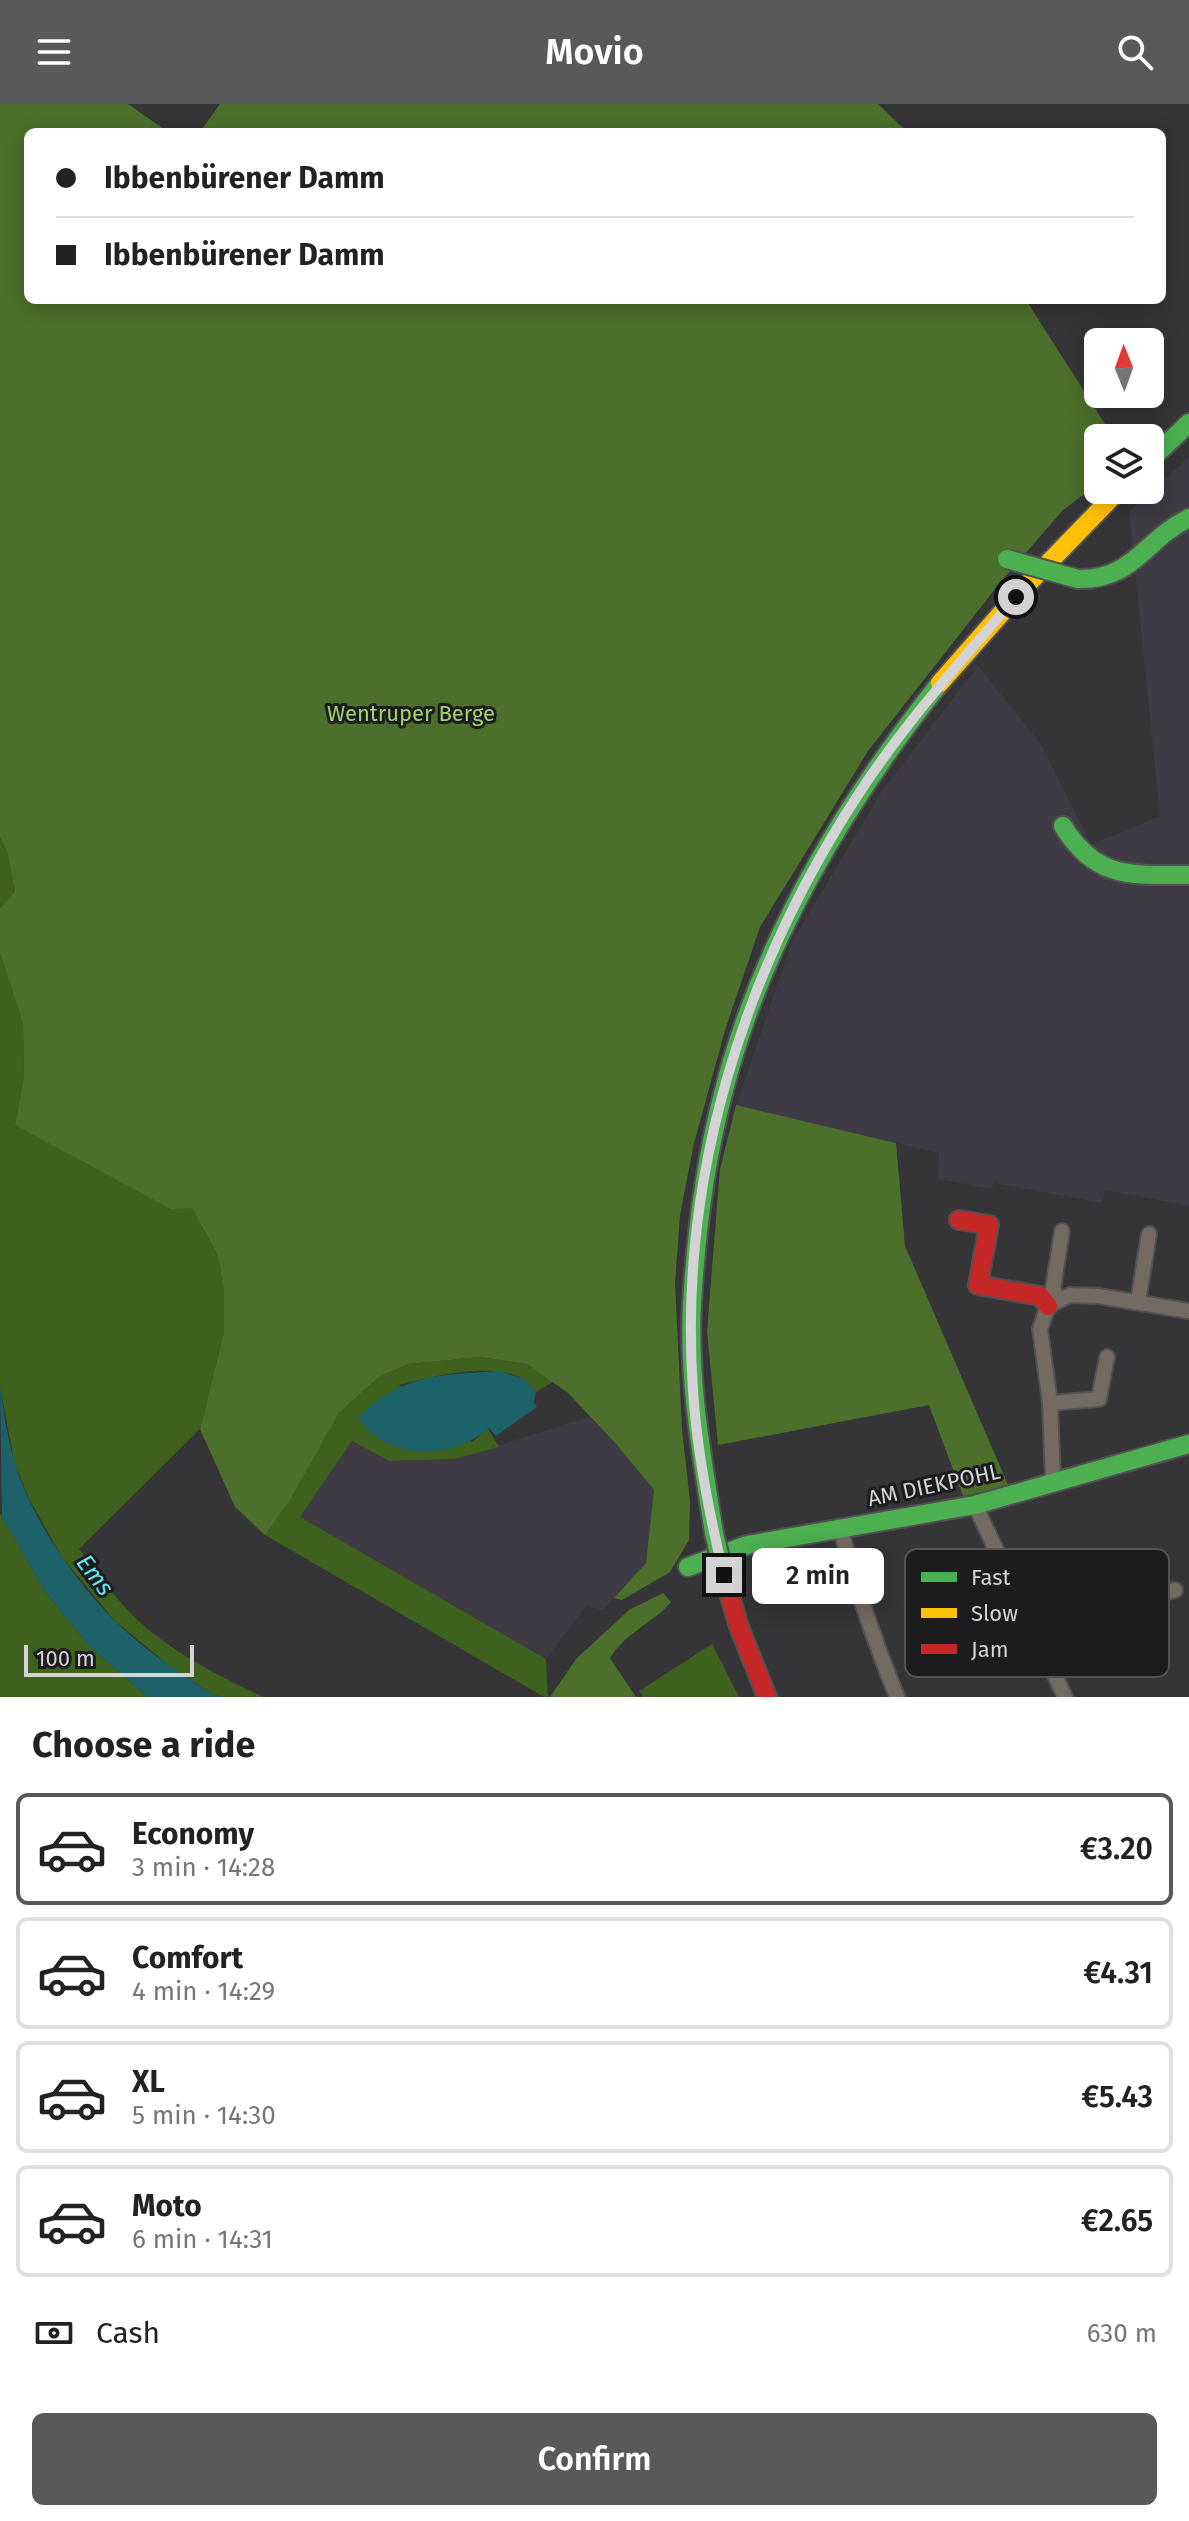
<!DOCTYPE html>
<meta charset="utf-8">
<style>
body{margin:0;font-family:"Fira Sans",sans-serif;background:#f2f2f2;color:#222;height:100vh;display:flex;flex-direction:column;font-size:30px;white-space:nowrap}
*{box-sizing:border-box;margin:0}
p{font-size:26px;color:#767676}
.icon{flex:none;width:44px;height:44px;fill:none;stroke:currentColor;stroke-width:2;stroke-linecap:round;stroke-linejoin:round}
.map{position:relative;height:1593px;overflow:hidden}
.sheet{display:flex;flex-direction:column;background:#fff;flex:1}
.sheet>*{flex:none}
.banner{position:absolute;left:24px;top:24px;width:1142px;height:176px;border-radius:12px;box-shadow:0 4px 20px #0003;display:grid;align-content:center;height:176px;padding:0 32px;background:#fff}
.needle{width:52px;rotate:359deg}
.fabs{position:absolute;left:1084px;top:224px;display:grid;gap:16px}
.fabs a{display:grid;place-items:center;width:80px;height:80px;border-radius:12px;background:#fff;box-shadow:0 4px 20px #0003;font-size:40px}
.scale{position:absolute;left:24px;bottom:20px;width:170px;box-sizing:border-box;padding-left:8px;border:4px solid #d3d2d5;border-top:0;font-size:22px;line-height:28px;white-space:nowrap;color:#d3d2d5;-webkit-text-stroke:6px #1c1b1e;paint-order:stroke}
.end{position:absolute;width:36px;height:36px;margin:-18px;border:10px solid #d3d2d5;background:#111;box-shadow:0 0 0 4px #111}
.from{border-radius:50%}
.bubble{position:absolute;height:56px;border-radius:12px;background:#fff;box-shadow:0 4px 20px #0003;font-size:26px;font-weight:600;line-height:56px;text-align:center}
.banner b{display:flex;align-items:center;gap:28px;height:76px;font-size:30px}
.banner b+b{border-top:2px solid #e0e0e0}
.banner i{width:20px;height:20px;background:#222}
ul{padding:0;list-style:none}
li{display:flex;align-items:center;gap:24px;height:112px;margin:0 16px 12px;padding:0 16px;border:4px solid #e0e0e0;border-radius:12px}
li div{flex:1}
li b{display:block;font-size:30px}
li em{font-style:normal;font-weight:600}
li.on{border-color:#59585a}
li>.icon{width:72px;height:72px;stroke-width:1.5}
h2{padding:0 32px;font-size:36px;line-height:96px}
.pay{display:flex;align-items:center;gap:20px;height:88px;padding:0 32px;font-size:30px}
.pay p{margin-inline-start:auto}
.action{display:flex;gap:16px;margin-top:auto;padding:16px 32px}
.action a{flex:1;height:92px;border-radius:12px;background:#59585a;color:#fff;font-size:32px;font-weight:600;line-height:92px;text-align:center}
header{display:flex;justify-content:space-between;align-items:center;height:104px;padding:0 32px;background:#59585a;color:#fff;font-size:36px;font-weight:600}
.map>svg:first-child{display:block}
</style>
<header><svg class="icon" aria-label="menu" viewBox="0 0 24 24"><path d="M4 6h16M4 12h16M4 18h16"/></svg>Movio<svg class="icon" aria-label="search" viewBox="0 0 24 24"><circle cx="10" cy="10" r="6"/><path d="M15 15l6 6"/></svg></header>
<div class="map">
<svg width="1189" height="1593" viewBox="0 0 1189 1593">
<rect width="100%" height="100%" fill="#353437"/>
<path fill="#3f3b44" d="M1189,353V1102L1105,1086L1102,1099L994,1079L991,1085L938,1075L939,1049L736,1001L793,836L882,687L978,562L1043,643L1091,741L1160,712L1129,408Z
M589,1313L617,1341L654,1386L646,1459L603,1506L586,1502L546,1555L300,1413L352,1337L389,1357L454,1355Z"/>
<path fill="#3f611e" d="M0,734L7,747L15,787L0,805Z
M0,849L23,919L24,971L15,1021L63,1046L192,1104L218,1152L224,1187V1228L200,1325L79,1445C93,1463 107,1482 122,1500C159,1542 213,1569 263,1593H222L212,1590L171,1563L114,1516L62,1453L29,1395L14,1357L0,1283Z
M480,1253L527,1260L553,1278L536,1288C532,1284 527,1278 523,1275C493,1257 431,1273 399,1281L472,1338L488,1325L499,1343L454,1355L389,1357L352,1337L300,1413L546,1555L548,1593H544L265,1431L289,1398L339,1309L379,1273L408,1260Z
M0,1409L46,1489L89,1542L148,1593H0Z
M712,1540L739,1593H643L639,1587Z"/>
<path fill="#4c702b" d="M0,0H128L168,28H28V196H1026L1114,334H1098V380L1063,406L999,480L868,647L760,823L726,923L694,1039L680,1111L675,1179L682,1326L690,1397L689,1436L670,1468L622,1496L614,1494L646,1459L654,1386L617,1341L568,1289L527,1260L480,1253L408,1260L379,1273L339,1309L289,1398L265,1431L235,1403L200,1325L224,1228V1187L218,1152L192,1104L171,1105L15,1021L24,971L23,919L0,849V805L15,787L7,747L0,734Z
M220,0H878L907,28H200Z
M736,1001L896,1039L905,1142L1009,1383L963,1392L929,1301L718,1341L707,1227L720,1065Z
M663,1489L671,1498C651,1521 627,1527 610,1554L636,1593H550L576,1555L629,1506Z"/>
<path fill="#1d6268" d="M500,1267L524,1275L536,1288L534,1298L537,1303L496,1332L489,1324C453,1357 387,1357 358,1314C402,1269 441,1271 500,1267Z
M0,1283C4,1308 7,1332 14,1356C30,1412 73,1475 114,1516C143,1545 178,1568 212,1590L222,1593H148L89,1542L46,1489L2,1413Z"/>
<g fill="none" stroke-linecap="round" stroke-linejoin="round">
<g stroke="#515153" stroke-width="18">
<path id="street" d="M1058,1197L1053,1185L1062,1127
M1138,1198L1149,1130
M1050,1299L1099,1295L1107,1253
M1053,1377L1050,1299L1040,1225L1048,1202L1070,1191L1098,1192L1189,1207
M975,1401L1065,1593
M841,1426C855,1483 875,1538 897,1593
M1034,1527L1175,1486"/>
</g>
<g stroke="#515153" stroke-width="22">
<path id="fast" d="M1150,356L1189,319
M1078,475C1134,476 1144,436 1189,414
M1063,722C1096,776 1132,771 1189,771
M714,1429C702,1353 688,1277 692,1200C696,1129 705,1058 723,990C761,839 844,700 940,579
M688,1463L747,1441L975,1401L1189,1340"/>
</g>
<g stroke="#515153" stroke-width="22">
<path id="slow" d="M940,579L1020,488L1119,386"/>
</g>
<g stroke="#515153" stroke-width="22">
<path id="jam" d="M959,1116L989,1121L978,1181L1040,1192L1048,1202
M724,1471L739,1523L767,1593"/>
</g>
<use href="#street" stroke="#736a62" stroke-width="14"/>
<use href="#fast" stroke="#4caf50" stroke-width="18"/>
<use href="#slow" stroke="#ffc107" stroke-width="18"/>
<use href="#jam" stroke="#c62828" stroke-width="18"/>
<g stroke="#515153" stroke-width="22" stroke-linecap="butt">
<path id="fast-bridge" d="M1007,455L1078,475
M714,1429L724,1471"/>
</g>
<use href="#fast-bridge" stroke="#4caf50" stroke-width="18"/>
</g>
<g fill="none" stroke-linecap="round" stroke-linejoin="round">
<path stroke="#d3d2d5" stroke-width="10" d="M724,1471C709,1410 697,1349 693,1286C678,1075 743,867 858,691C904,620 961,557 1016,493"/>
</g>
<g text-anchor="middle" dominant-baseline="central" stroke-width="6" stroke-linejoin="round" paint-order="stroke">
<g font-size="22" fill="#9cd56c" stroke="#1c1b1e">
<text x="411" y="609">Wentruper Berge</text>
</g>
<g font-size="22" fill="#d3d2d5" stroke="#1c1b1e">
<text transform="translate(934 1381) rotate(-12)">AM DIEKPOHL</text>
</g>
<g font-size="24" font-style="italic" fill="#5feaf4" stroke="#1c1b1e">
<text transform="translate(95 1471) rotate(53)">Ems</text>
</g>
</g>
<rect x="905" y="1445" width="264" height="128" rx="12" fill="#1c1b1e" stroke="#535255" stroke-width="2"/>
<rect x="921" y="1468" width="36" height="10" fill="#4caf50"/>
<rect x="921" y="1504" width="36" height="10" fill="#ffc107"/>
<rect x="921" y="1540" width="36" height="10" fill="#c62828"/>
<g font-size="22" fill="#d3d2d5">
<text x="971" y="1481">Fast</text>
<text x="971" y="1517">Slow</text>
<text x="971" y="1553">Jam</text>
</g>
</svg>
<div class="fabs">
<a><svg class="needle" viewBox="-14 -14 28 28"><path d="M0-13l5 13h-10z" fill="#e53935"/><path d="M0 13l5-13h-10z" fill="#767676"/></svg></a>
<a><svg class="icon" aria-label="layers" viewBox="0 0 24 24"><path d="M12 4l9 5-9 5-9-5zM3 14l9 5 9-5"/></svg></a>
</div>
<div class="scale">100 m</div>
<i class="end from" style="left:1016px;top:493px"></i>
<i class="end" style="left:724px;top:1471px"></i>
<div class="bubble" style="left:752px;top:1444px;width:132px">2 min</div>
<div class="banner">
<b><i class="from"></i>Ibbenbürener Damm</b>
<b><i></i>Ibbenbürener Damm</b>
</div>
</div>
<section class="sheet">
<h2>Choose a ride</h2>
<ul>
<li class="on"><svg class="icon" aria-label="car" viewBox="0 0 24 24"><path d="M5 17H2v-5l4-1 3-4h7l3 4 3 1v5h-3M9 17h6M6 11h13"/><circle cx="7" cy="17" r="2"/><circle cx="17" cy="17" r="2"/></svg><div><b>Economy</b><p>3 min · 14:28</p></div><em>€3.20</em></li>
<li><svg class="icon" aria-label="car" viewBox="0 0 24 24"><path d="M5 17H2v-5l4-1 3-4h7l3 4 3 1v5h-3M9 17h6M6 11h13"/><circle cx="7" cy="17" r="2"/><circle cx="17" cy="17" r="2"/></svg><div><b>Comfort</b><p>4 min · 14:29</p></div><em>€4.31</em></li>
<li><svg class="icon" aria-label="car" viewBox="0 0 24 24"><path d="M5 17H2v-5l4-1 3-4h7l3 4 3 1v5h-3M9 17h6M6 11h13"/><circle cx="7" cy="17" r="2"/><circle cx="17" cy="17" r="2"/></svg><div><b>XL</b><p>5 min · 14:30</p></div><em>€5.43</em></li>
<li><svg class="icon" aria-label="car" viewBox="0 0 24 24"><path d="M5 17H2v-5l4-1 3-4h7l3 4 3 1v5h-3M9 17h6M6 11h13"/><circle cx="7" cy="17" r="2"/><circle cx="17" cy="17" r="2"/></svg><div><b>Moto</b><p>6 min · 14:31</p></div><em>€2.65</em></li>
</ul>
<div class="pay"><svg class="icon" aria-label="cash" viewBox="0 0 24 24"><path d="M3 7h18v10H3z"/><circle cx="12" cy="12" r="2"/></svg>Cash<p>630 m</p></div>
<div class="action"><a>Confirm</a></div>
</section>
